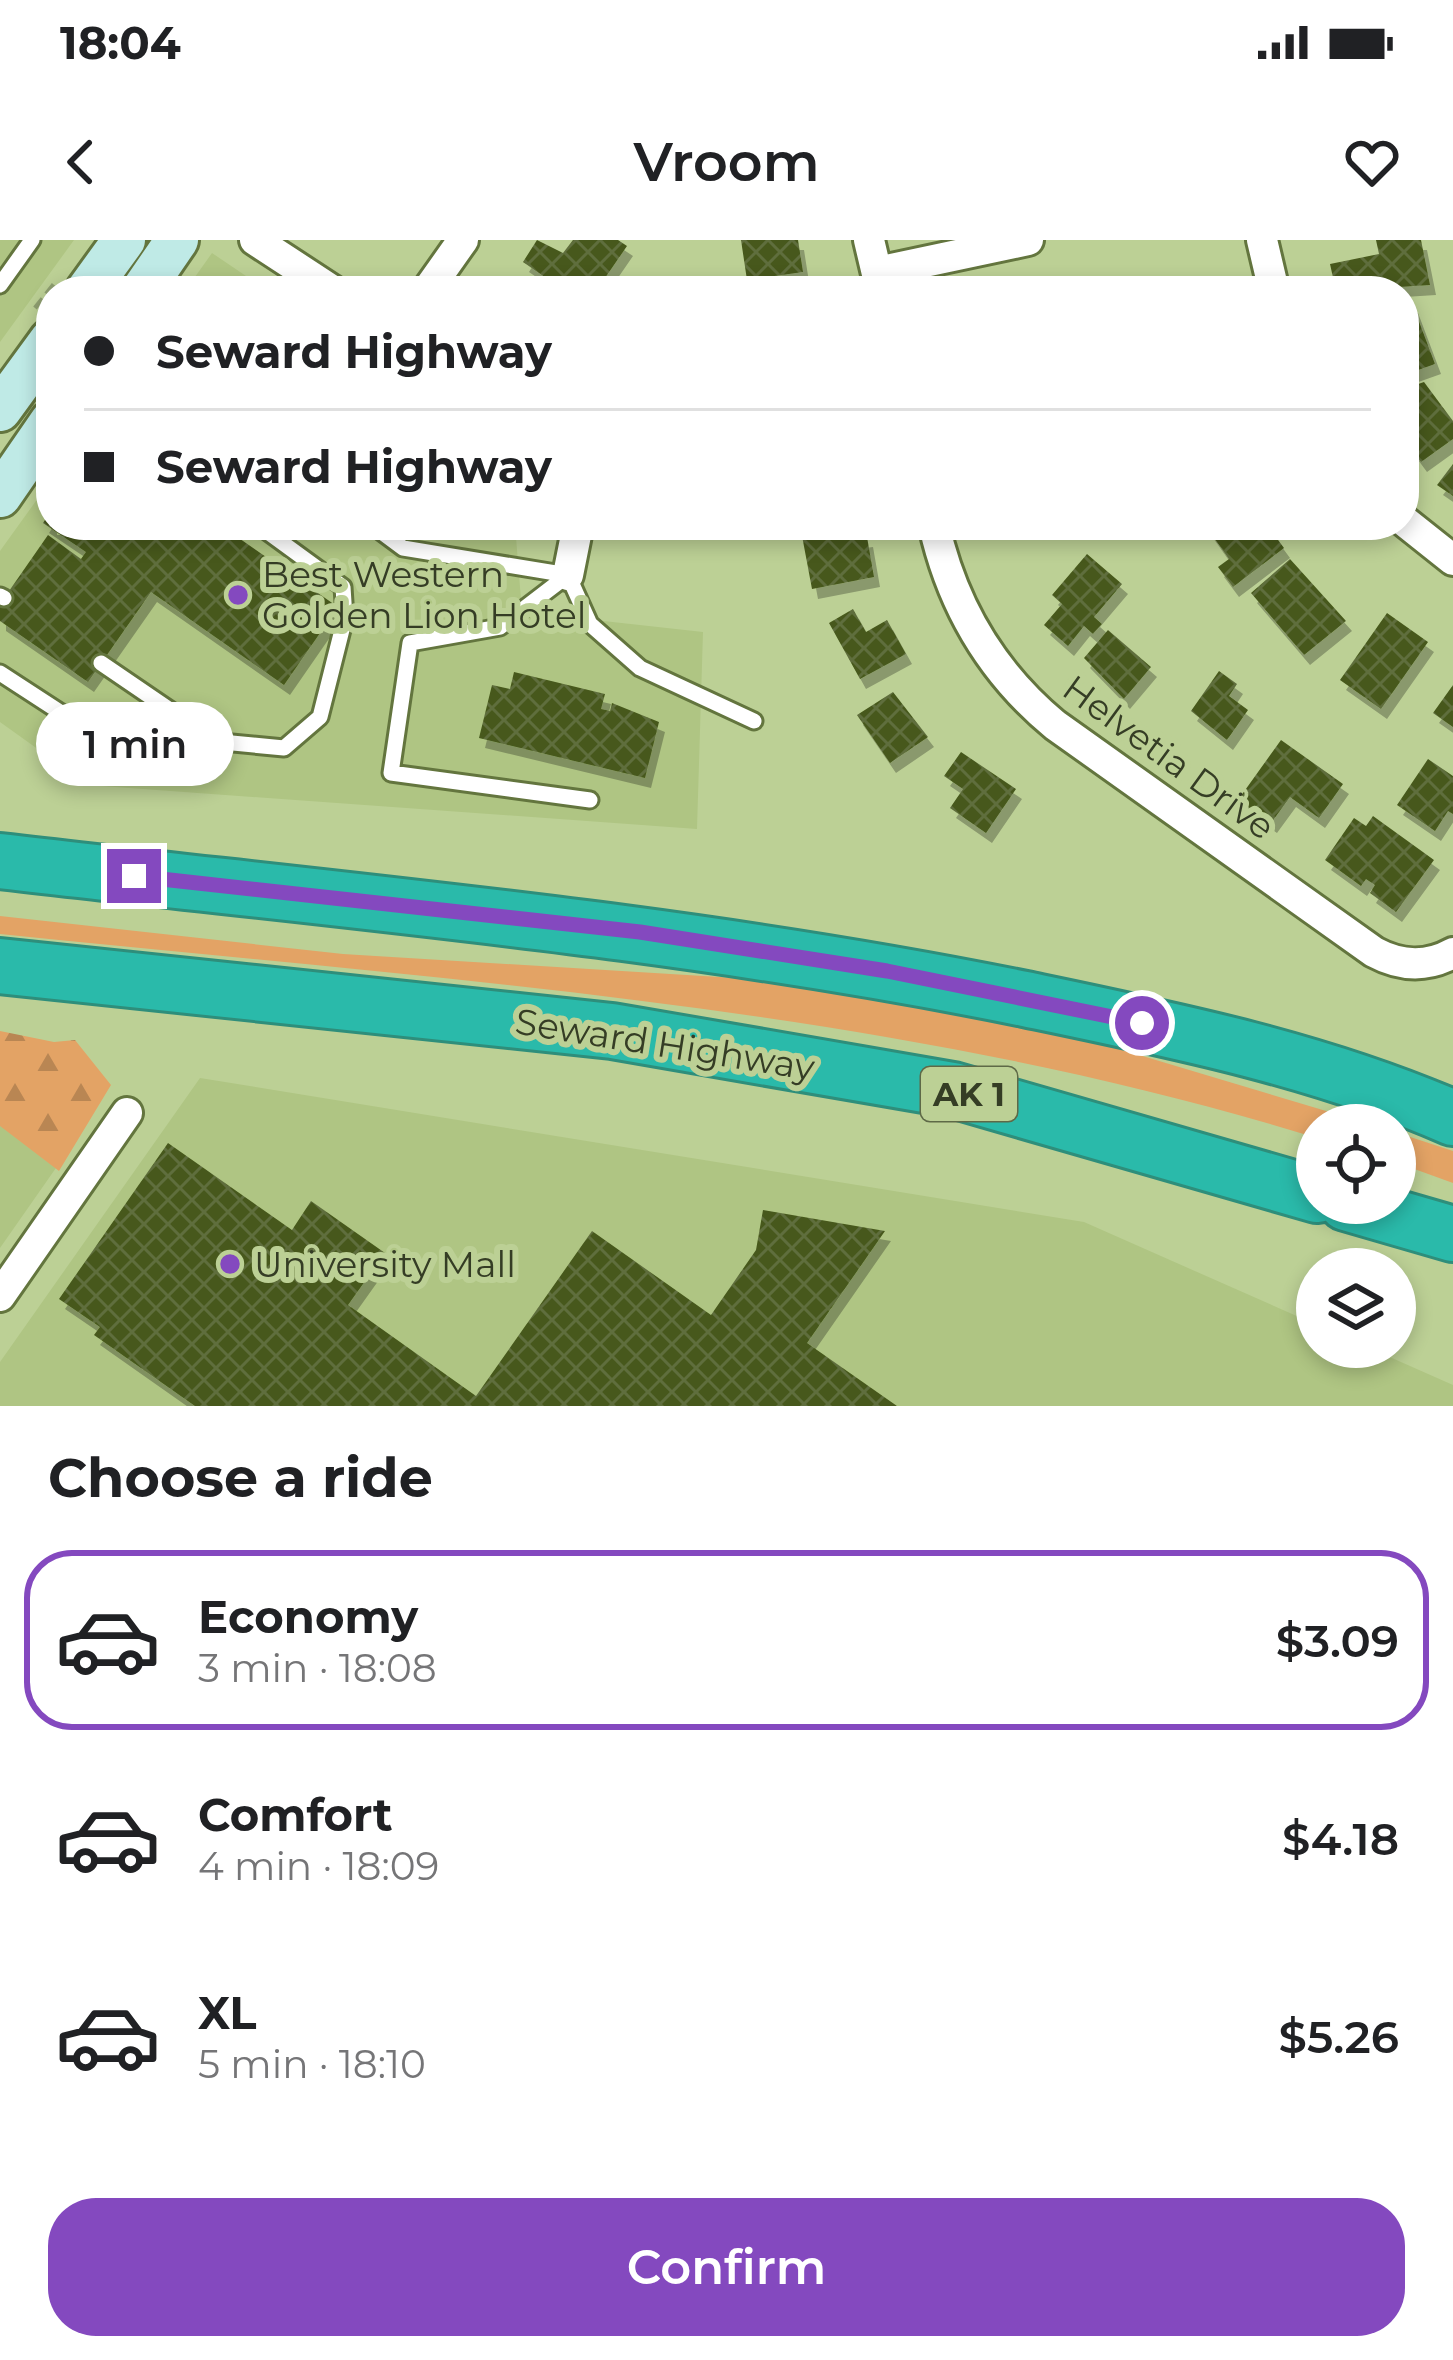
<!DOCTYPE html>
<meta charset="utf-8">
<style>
body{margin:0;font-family:Montserrat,sans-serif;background:#f6f6f6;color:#202124;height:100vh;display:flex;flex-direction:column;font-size:45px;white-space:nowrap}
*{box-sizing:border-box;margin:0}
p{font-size:39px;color:#757577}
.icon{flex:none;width:66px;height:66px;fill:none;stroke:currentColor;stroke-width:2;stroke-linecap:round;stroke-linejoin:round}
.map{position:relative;height:1166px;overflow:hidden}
.panel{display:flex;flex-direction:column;background:#fff;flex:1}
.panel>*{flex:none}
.top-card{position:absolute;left:36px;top:36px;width:1383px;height:264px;border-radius:48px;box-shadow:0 6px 18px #0003;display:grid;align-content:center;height:264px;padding:0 48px;background:#fff}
.controls{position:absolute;left:1296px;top:864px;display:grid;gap:24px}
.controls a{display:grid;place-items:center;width:120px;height:120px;border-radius:50%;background:#fff;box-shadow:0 6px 18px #0003;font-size:60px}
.end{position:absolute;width:54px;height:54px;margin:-27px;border:15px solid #8449bf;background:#fff;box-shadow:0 0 0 6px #fff}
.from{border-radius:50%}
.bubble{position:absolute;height:84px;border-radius:42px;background:#fff;box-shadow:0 6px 18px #0003;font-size:39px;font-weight:600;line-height:84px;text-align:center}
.top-card b{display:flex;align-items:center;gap:42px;height:114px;font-size:45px}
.top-card b+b{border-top:3px solid #e0e0e0}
.top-card i{width:30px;height:30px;background:#202124}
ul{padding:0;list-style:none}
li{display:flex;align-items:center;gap:36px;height:180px;margin:0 24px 18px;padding:0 24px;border:6px solid transparent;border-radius:48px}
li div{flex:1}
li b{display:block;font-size:45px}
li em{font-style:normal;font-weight:600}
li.selected{border-color:#8449bf}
li>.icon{width:108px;height:108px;stroke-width:1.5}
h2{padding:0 48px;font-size:54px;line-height:144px}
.action{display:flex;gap:24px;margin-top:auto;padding:24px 48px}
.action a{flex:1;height:138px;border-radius:48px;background:#8449bf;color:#fff;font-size:48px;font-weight:600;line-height:138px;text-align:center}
.status{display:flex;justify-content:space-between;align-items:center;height:84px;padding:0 60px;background:#fff;direction:ltr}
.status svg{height:33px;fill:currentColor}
header{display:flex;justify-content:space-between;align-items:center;height:156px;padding:0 48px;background:#fff;font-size:54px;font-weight:600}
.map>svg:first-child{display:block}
</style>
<div class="status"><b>18:04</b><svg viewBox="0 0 49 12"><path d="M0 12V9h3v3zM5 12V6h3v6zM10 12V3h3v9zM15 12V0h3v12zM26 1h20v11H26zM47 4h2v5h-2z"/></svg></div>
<header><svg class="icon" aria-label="back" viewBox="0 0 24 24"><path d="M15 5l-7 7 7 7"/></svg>Vroom<svg class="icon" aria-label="heart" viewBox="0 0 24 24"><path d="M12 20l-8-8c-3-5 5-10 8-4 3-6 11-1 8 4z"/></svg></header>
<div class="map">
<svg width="1453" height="1166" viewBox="0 0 1453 1166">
<defs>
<pattern id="forest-firs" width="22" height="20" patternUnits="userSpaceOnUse" patternTransform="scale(3)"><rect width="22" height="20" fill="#e3a365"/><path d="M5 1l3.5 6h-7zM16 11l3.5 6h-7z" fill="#b98653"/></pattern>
<pattern id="building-cross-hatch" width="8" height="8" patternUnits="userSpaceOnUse" patternTransform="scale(3)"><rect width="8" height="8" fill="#46581b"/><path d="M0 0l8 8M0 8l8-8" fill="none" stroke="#5f6e3c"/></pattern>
<filter id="shadow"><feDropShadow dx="6" dy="10" stdDeviation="0" flood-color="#0004"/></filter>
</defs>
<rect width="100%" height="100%" fill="#bcd095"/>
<path fill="#afc583" d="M0,0H74L0,102Z
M212,13L268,51H185Z
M51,240V285H515L522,372L703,392L697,589L88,545L0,482V311Z
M200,838L1084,982L1317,1085V1107H1367L1453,1145V1166H0V1122Z
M0,863L79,895L0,1008Z"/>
<path fill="#e3a365" d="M0,676L343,714L818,743L1089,800L1373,885H1317V898C891,766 441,740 0,694Z
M1395,892L1453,911V943L1395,922Z"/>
<path fill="url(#forest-firs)" d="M0,791L54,802L75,800L111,845L59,931L0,886Z"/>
<path fill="url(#building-cross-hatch)" filter="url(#shadow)" d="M537,0L563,13L573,0H618L627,6L596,51H565L523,22Z
M741,0H798L803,32L747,40Z
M1376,0H1421L1430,45L1336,51L1330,24L1379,14Z
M1412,63L1435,124L1404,135V66Z
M1424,142L1453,181V199L1421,222L1404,199V149Z
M1453,224V256L1437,245Z
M51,271V285H220L338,367L284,445L151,352L88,442L0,381V364L48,295L81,319L86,312L43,283Z
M800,285H850L852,299L867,297L874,337L812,349Z
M1205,285H1267L1284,308L1233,347L1218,327L1229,319Z
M1087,314L1122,344L1094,377L1102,384L1093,394L1084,386L1068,406L1044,385L1062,364L1052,355Z
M1290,319L1346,381L1304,415L1251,353Z
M853,369L866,392L887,380L906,414L860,439L829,383Z
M1387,373L1428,402L1381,469L1340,440Z
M1108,390L1151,427L1124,459L1084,418Z
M1219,431L1237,444L1229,456L1248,470L1227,500L1191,471Z
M514,432L605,454L601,469L610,471L612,463L659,482L645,538L479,498L492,445L510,449Z
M1453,445V487L1433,473Z
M893,452L928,497L890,523L857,475Z
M1281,500L1343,544L1319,578L1290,557L1271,583L1238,560Z
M961,512L1016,549L986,593L950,568L963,549L944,536Z
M1428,519L1453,536V574L1448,571L1435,591L1397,565Z
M1373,576L1434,620L1396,672L1370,653L1375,645L1366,639L1361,646L1325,620L1354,578L1366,586Z
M168,903L292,990L311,961L385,1013L348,1065L476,1156L592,991L711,1075L756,1010L763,970L885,991L807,1103L897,1166H195L94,1095L100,1087L59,1059Z"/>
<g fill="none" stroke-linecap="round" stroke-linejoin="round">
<g stroke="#63753e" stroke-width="21">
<path id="service" d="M0,45L32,0
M372,285L403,308L568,335
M568,335L500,387L410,403L391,533L590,560
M568,335L590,384L640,428L754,481
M0,356L4,358
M101,423L211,498
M0,433L86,489L284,508L320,477L345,378L343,347L258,285"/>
</g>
<g stroke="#63753e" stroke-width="36">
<path id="minor" d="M255,0L333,51
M869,0L881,51
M1262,0L1274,51
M877,32L1028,0
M427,51L463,0
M1404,281L1453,320
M934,285C952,366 991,432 1055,485L1374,712C1400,726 1426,728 1453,713
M568,335L578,285
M0,1056L127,873"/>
</g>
<g stroke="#63753e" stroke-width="48">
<path id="secondary" d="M87,51L124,0
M142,51L177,0
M0,170L51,100
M0,256L51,182"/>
</g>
<g stroke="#2e8e7b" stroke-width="60">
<path id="motorway" d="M0,621C343,661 686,690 1025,759C1169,789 1318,819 1453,878
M0,726L612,791L953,850L1317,955
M1346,963L1453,994"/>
</g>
<path stroke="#8f9f70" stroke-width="4.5" stroke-dasharray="12 6" stroke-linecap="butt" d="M35,68L54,44"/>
<use href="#service" stroke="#fff" stroke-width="15"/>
<use href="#minor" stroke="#fff" stroke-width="30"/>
<use href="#secondary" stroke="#bfeae6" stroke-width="42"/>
<use href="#motorway" stroke="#2abaaa" stroke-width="54"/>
</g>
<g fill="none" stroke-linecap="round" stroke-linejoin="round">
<path stroke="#8449bf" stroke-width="15" d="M134,636L640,692L887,731L1142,783"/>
</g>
<g fill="#8449bf" stroke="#bcd095" stroke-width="4.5">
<circle cx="238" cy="355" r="12"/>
<circle cx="230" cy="1024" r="12"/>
</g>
<g text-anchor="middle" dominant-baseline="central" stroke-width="12" stroke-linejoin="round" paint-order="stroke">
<rect fill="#bcd095" stroke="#5e6947" stroke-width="3" x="921" y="827" width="96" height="54" rx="9"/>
<g font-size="33" font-weight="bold" fill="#353d25">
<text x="969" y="854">AK 1</text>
</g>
<g font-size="36" fill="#353d25" stroke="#bcd095" text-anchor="start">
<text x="262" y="334">Best Western<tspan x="262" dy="41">Golden Lion Hotel</tspan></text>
<text x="254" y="1024">University Mall</text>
</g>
<g font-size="36" fill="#353d25" stroke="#bcd095">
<text transform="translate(1169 517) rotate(36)">Helvetia Drive</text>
<text transform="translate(665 804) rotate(9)">Seward Highway</text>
</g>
</g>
</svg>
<div class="controls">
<a><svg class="icon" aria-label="locate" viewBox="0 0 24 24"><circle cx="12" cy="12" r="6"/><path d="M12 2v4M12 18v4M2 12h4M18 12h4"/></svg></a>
<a><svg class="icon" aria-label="layers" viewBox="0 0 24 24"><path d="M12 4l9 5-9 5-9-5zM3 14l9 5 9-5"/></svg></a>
</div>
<i class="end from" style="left:1142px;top:783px"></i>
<i class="end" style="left:134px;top:636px"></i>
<div class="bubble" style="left:36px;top:462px;width:198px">1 min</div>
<div class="top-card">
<b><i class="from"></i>Seward Highway</b>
<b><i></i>Seward Highway</b>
</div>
</div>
<section class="panel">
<h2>Choose a ride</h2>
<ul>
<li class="selected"><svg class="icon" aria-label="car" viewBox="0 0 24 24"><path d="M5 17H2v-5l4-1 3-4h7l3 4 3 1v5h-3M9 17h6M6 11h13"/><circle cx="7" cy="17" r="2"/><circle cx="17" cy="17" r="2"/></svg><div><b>Economy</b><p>3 min · 18:08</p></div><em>$3.09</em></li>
<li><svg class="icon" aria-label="car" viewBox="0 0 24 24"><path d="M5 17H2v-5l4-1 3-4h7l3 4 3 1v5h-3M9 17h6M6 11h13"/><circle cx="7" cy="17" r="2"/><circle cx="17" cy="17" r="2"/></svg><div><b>Comfort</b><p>4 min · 18:09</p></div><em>$4.18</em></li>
<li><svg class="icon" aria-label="car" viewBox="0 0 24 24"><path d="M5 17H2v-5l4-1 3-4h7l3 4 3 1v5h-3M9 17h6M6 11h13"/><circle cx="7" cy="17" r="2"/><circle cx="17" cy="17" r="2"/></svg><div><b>XL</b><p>5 min · 18:10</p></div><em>$5.26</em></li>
</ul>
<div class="action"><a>Confirm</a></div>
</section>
